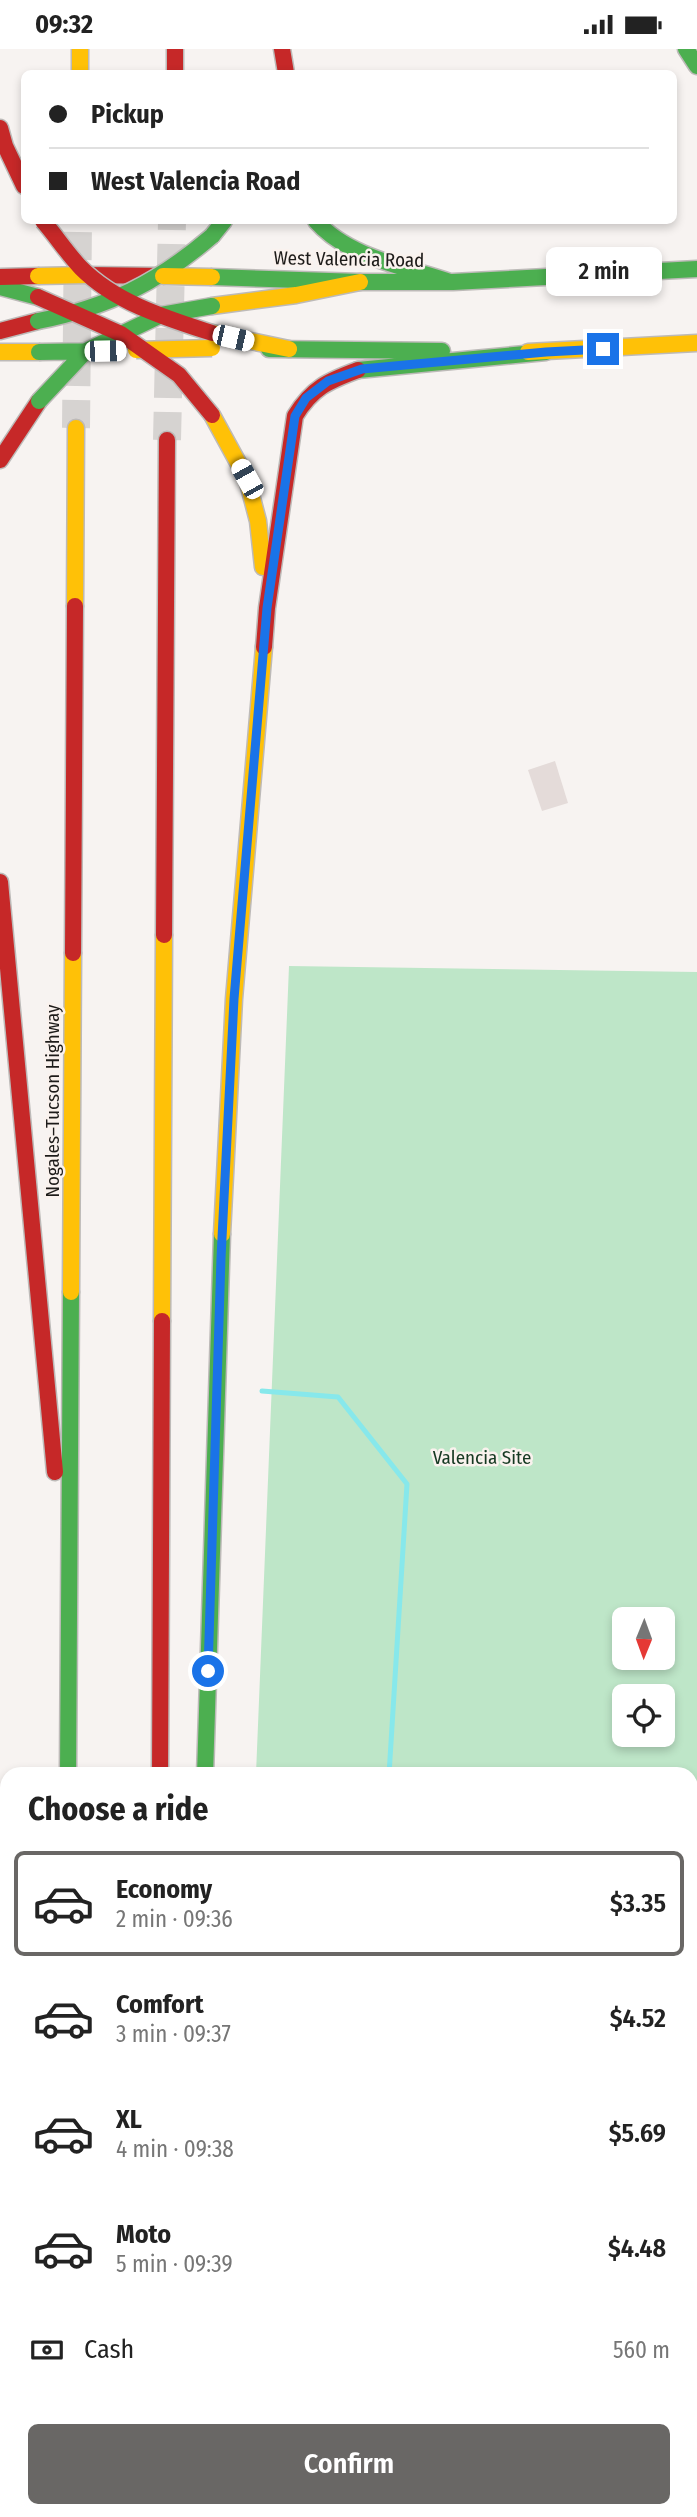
<!DOCTYPE html>
<meta charset="utf-8">
<style>
body{margin:0;font-family:"Fira Sans Condensed",sans-serif;background:#f6f6f6;color:#222;height:100vh;display:flex;flex-direction:column;font-size:26px;white-space:nowrap}
*{box-sizing:border-box;margin:0}
p{font-size:23px;color:#767676}
.icon{flex:none;width:38px;height:38px;fill:none;stroke:currentColor;stroke-width:2;stroke-linecap:round;stroke-linejoin:round}
.map{position:relative;flex:1;overflow:hidden}
.details{position:absolute;left:0px;top:1718px;width:698px;height:751px;display:flex;flex-direction:column;background:#fff;border-radius:21px 21px 0 0;box-shadow:0 4px 10px #0003}
.details>*{flex:none}
.guide{position:absolute;left:21px;top:21px;width:656px;height:154px;border-radius:10px;box-shadow:0 4px 10px #0003;display:grid;align-content:center;height:154px;padding:0 28px;background:#fff}
.needle{width:46px;rotate:181deg}
.tools{position:absolute;left:612px;top:1558px;display:grid;gap:14px}
.tools a{display:grid;place-items:center;width:63px;height:63px;border-radius:10px;background:#fff;box-shadow:0 4px 10px #0003;font-size:35px}
.end{position:absolute;width:32px;height:32px;margin:-16px;border:9px solid #1a73e8;background:#fff;box-shadow:0 0 0 4px #fff}
.from{border-radius:50%}
.bubble{position:absolute;height:49px;border-radius:10px;background:#fff;box-shadow:0 4px 10px #0003;font-size:23px;font-weight:600;line-height:49px;text-align:center}
.car{position:absolute;width:21px;height:42px;margin:-21px -10px;border-radius:9px;box-shadow:0 0 5px 2px #0007;background:linear-gradient(#fff 24%,#345 0 40%,#fff 0 76%,#345 0 86%,#fff 0)}
.guide b{display:flex;align-items:center;gap:24px;height:66px;font-size:26px}
.guide b+b{border-top:2px solid #e0e0e0}
.guide i{width:18px;height:18px;background:#222}
ul{padding:0;list-style:none}
li{display:flex;align-items:center;gap:21px;height:105px;margin:0 14px 10px;padding:0 14px;border:4px solid transparent;border-radius:10px}
li div{flex:1}
li b{display:block;font-size:26px}
li em{font-style:normal;font-weight:600}
li.selected{border-color:#696765}
li>.icon{width:63px;height:63px;stroke-width:1.5}
h2{padding:0 28px;font-size:32px;line-height:84px}
.pay{display:flex;align-items:center;gap:18px;height:77px;padding:0 28px;font-size:26px}
.pay p{margin-inline-start:auto}
.primary-button{display:flex;gap:14px;margin-top:auto;padding:14px 28px}
.primary-button a{flex:1;height:80px;border-radius:10px;background:#696765;color:#fff;font-size:28px;font-weight:600;line-height:80px;text-align:center}
.status{display:flex;justify-content:space-between;align-items:center;height:49px;padding:0 35px;background:#fff;direction:ltr}
.status svg{height:19px;fill:currentColor}
.map>svg:first-child{display:block}
</style>
<div class="status"><b>09:32</b><svg viewBox="0 0 49 12"><path d="M0 12V9h3v3zM5 12V6h3v6zM10 12V3h3v9zM15 12V0h3v12zM26 1h20v11H26zM47 4h2v5h-2z"/></svg></div>
<div class="map">
<svg width="697" height="2468" viewBox="0 0 697 2468">
<rect width="100%" height="100%" fill="#f7f3f1"/>
<path fill="#bee6c8" fill-rule="evenodd" d="M289,917L697,923V2468H687L681,2462H691V1726L256,1725ZM625,1570H663V1608H625ZM625,1647H663V1685H625Z"/>
<g fill="none" stroke-linecap="round" stroke-linejoin="round">
<path stroke="#87e8eb" stroke-width="5" d="M262,1342L338,1348L407,1435L389,1726
M647,2462L653,2468"/>
</g>
<path fill="#e4dbd9" d="M555,712L568,754L542,762L528,721Z"/>
<g fill="none" stroke-linecap="round" stroke-linejoin="round">
<path stroke="#d6d3d1" stroke-width="28" stroke-dasharray="28 14" stroke-linecap="butt" d="M76,379L78,172
M167,391L172,172"/>
<g stroke="#bdbab8" stroke-width="19">
<path id="fast" d="M686,0L697,17
M316,172C347,208 406,218 450,233
M212,187L224,172
M212,228L360,233H453L697,220
M0,238L38,248
M269,300L442,302
M358,321L546,303
M68,1726L71,1243
M205,1726L222,1185"/>
</g>
<g stroke="#bdbab8" stroke-width="19">
<path id="slow" d="M80,0V24
M212,257L296,246L360,233
M212,284L289,300
M0,303H39
M528,303L697,294
M212,366L247,430L258,472L263,518
M75,557L76,379
M222,1185L234,950L264,598
M71,1243L73,904
M162,1272L164,886
M60,2462V2468"/>
</g>
<g stroke="#bdbab8" stroke-width="19">
<path id="jam" d="M175,0V24
M282,0L286,24
M0,79L5,97L24,137
M88,226L163,227
M0,228L38,227
M0,282L38,272
M0,411L39,352
M264,598L267,559L295,367C312,339 328,332 358,321
M0,833L55,1423
M164,886L167,391
M73,904L75,557
M160,1726L162,1272
M156,2462V2468"/>
</g>
<use href="#fast" stroke="#4caf50" stroke-width="16"/>
<use href="#slow" stroke="#ffc107" stroke-width="16"/>
<use href="#jam" stroke="#c62828" stroke-width="16"/>
<g stroke="#bdbab8" stroke-width="19" stroke-linecap="butt">
<path id="fast-bridge" d="M38,272C109,258 157,234 212,187
M39,303L99,302
M39,352L86,302L161,266L212,257"/>
</g>
<g stroke="#bdbab8" stroke-width="19" stroke-linecap="butt">
<path id="slow-bridge" d="M38,227L88,226
M163,227L212,228
M136,301L212,299"/>
</g>
<g stroke="#bdbab8" stroke-width="19" stroke-linecap="butt">
<path id="jam-bridge" d="M43,172C56,187 67,204 81,219C116,254 166,269 212,284
M38,248L121,285L179,326L212,366"/>
</g>
<use href="#fast-bridge" stroke="#4caf50" stroke-width="16"/>
<use href="#slow-bridge" stroke="#ffc107" stroke-width="16"/>
<use href="#jam-bridge" stroke="#c62828" stroke-width="16"/>
</g>
<g fill="none" stroke-linecap="round" stroke-linejoin="round">
<path stroke="#1a73e8" stroke-width="9" d="M208,1622L221,1209L234,950L267,559L295,367L306,349L328,332L362,320L546,303L603,300"/>
</g>
<g text-anchor="middle" dominant-baseline="central" stroke-width="5" stroke-linejoin="round" paint-order="stroke">
<g font-size="19" fill="#1d1b19" stroke="#faf2ee">
<text transform="translate(349 210) rotate(1)">West Valencia Road</text>
<text transform="translate(52 1052) rotate(-90)">Nogales–Tucson Highway</text>
</g>
<g font-size="19" fill="#153922" stroke="#faf2ee">
<text x="482" y="1408">Valencia Site</text>
</g>
</g>
</svg>
<div class="tools">
<a><svg class="needle" viewBox="-14 -14 28 28"><path d="M0-13l5 13h-10z" fill="#e53935"/><path d="M0 13l5-13h-10z" fill="#767676"/></svg></a>
<a><svg class="icon" aria-label="locate" viewBox="0 0 24 24"><circle cx="12" cy="12" r="6"/><path d="M12 2v4M12 18v4M2 12h4M18 12h4"/></svg></a>
</div>
<i class="end from" style="left:208px;top:1622px"></i>
<i class="end" style="left:603px;top:300px"></i>
<div class="bubble" style="left:546px;top:198px;width:116px">2 min</div>
<i class="car" style="left:233px;top:289px;rotate:103deg"></i>
<i class="car" style="left:105px;top:302px;rotate:89deg"></i>
<i class="car" style="left:247px;top:430px;rotate:331deg"></i>
<div class="guide">
<b><i class="from"></i>Pickup</b>
<b><i></i>West Valencia Road</b>
</div>
<section class="details">
<h2>Choose a ride</h2>
<ul>
<li class="selected"><svg class="icon" aria-label="car" viewBox="0 0 24 24"><path d="M5 17H2v-5l4-1 3-4h7l3 4 3 1v5h-3M9 17h6M6 11h13"/><circle cx="7" cy="17" r="2"/><circle cx="17" cy="17" r="2"/></svg><div><b>Economy</b><p>2 min · 09:36</p></div><em>$3.35</em></li>
<li><svg class="icon" aria-label="car" viewBox="0 0 24 24"><path d="M5 17H2v-5l4-1 3-4h7l3 4 3 1v5h-3M9 17h6M6 11h13"/><circle cx="7" cy="17" r="2"/><circle cx="17" cy="17" r="2"/></svg><div><b>Comfort</b><p>3 min · 09:37</p></div><em>$4.52</em></li>
<li><svg class="icon" aria-label="car" viewBox="0 0 24 24"><path d="M5 17H2v-5l4-1 3-4h7l3 4 3 1v5h-3M9 17h6M6 11h13"/><circle cx="7" cy="17" r="2"/><circle cx="17" cy="17" r="2"/></svg><div><b>XL</b><p>4 min · 09:38</p></div><em>$5.69</em></li>
<li><svg class="icon" aria-label="car" viewBox="0 0 24 24"><path d="M5 17H2v-5l4-1 3-4h7l3 4 3 1v5h-3M9 17h6M6 11h13"/><circle cx="7" cy="17" r="2"/><circle cx="17" cy="17" r="2"/></svg><div><b>Moto</b><p>5 min · 09:39</p></div><em>$4.48</em></li>
</ul>
<div class="pay"><svg class="icon" aria-label="cash" viewBox="0 0 24 24"><path d="M3 7h18v10H3z"/><circle cx="12" cy="12" r="2"/></svg>Cash<p>560 m</p></div>
<div class="primary-button"><a>Confirm</a></div>
</section>
</div>
